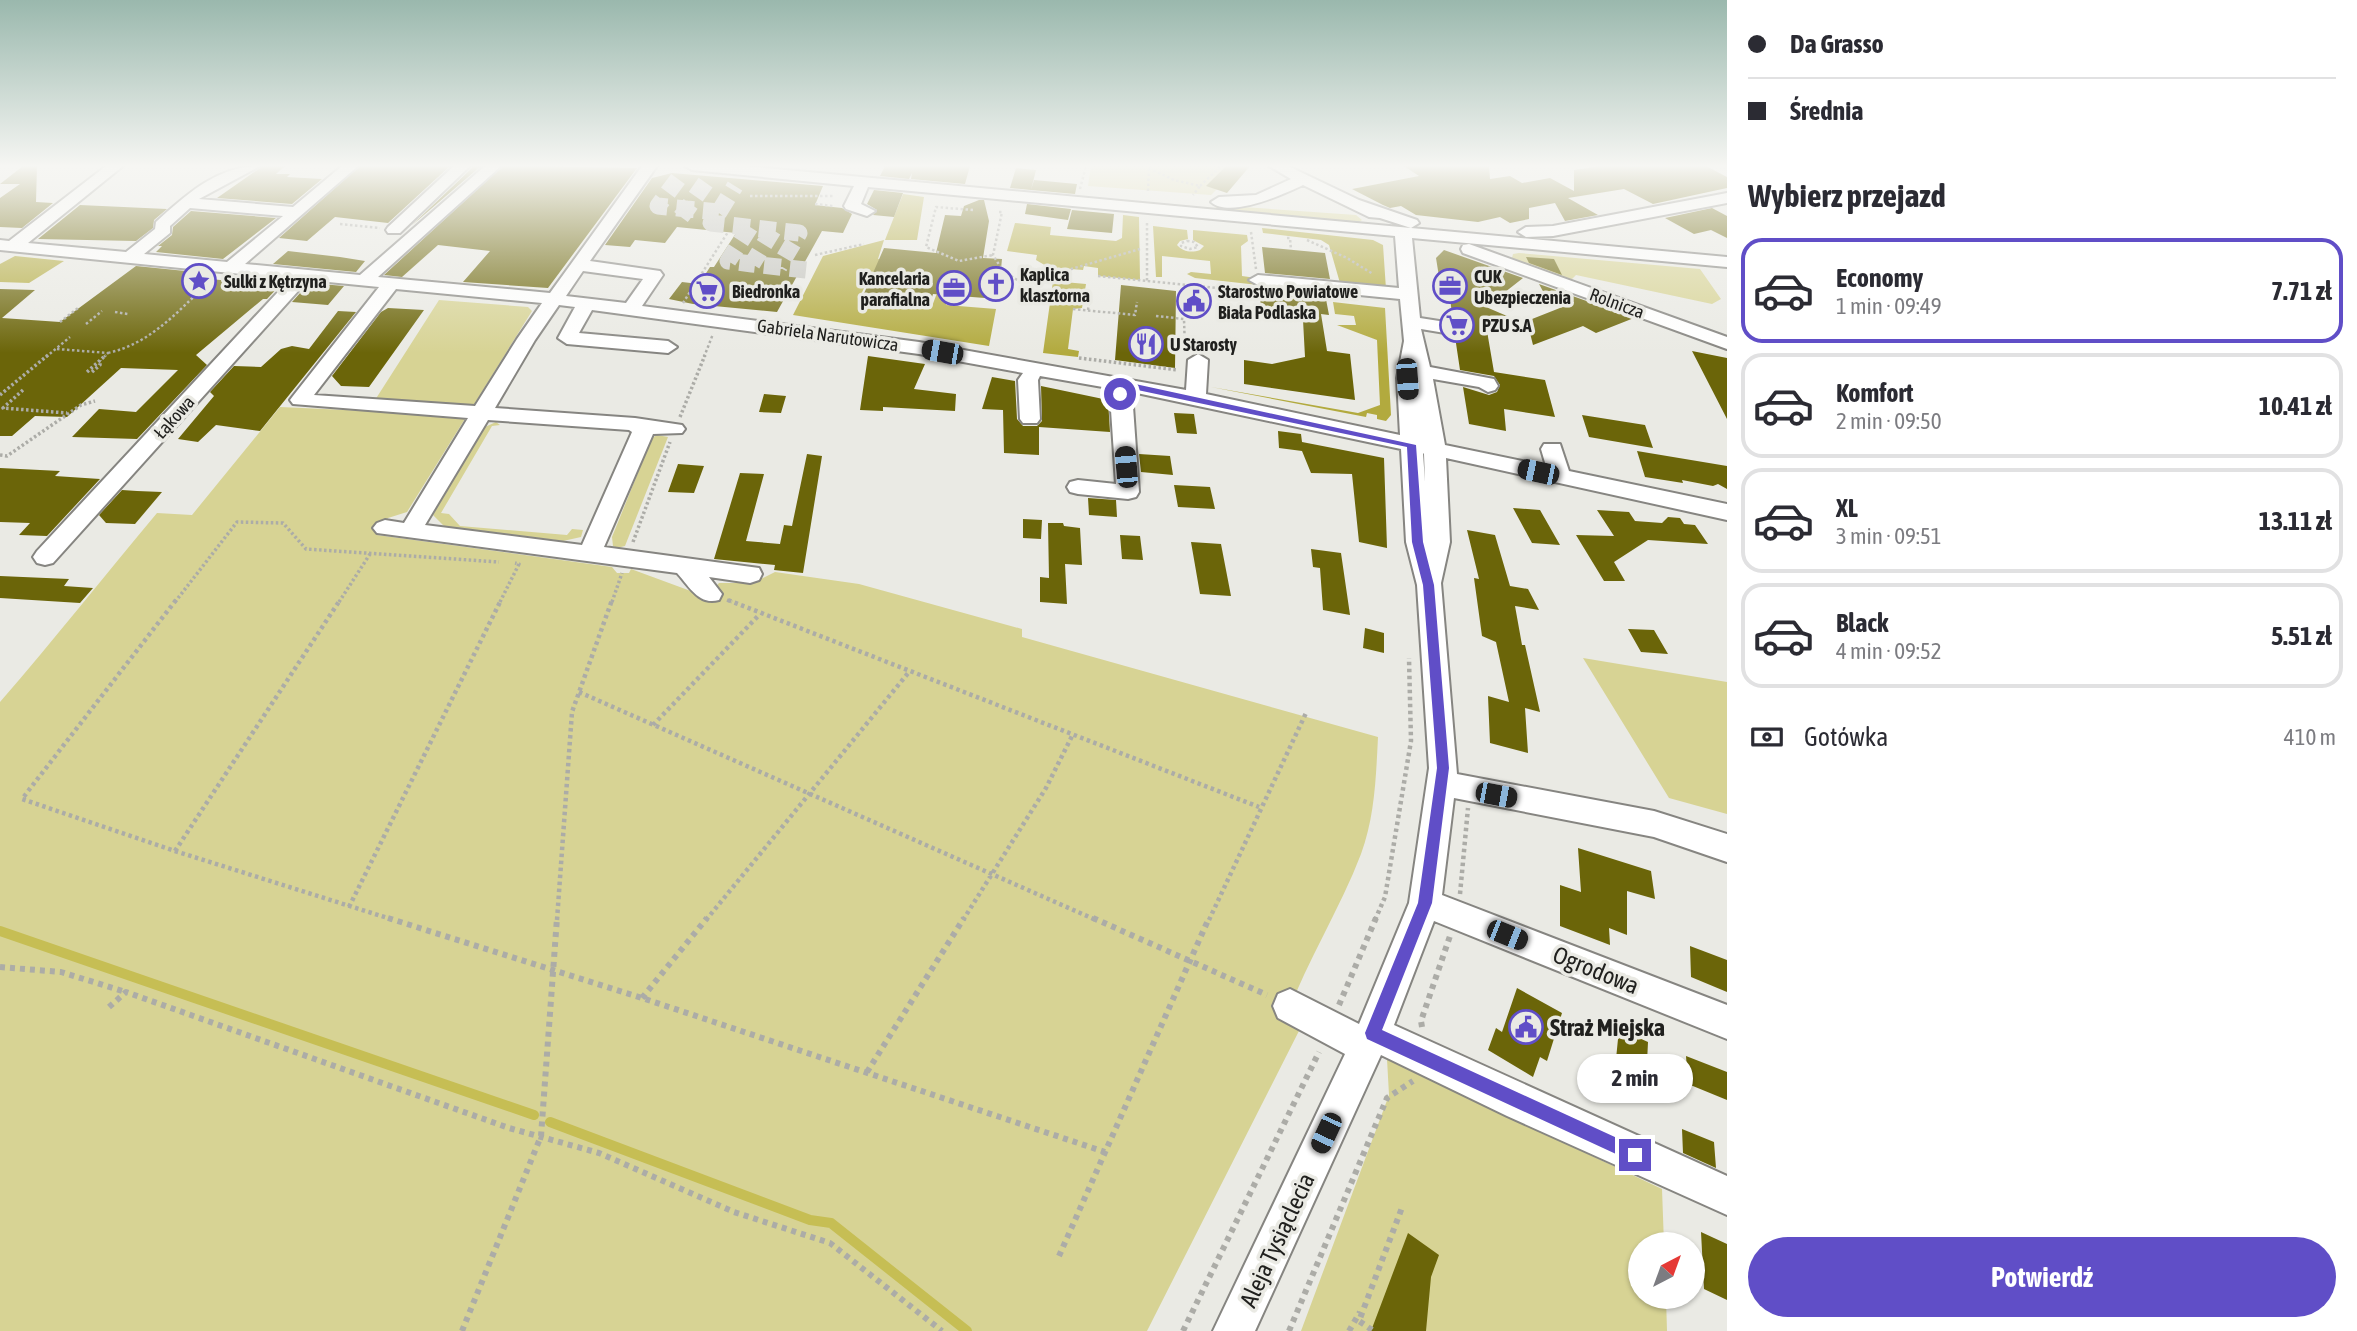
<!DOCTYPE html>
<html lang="pl">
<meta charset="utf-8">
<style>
body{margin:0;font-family:"Asap Condensed",sans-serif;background:#f7f7f7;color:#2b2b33;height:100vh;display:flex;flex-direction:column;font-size:26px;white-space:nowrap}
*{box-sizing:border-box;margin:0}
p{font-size:23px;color:#7c7c81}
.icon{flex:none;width:38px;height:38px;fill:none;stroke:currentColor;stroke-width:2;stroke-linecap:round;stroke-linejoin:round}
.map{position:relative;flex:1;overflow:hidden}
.sheet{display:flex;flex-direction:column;background:#fff;width:630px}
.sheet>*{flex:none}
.guide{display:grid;align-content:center;height:154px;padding:0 21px;background:#fff}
.needle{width:46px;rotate:41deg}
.fabs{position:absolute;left:1628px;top:1232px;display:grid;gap:14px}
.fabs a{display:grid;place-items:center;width:77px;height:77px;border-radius:50%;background:#fff;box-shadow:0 2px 5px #0004;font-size:35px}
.end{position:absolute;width:32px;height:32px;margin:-16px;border:9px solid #604ec7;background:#fff;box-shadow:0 0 0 4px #fff}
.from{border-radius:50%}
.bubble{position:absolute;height:49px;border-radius:24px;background:#fff;box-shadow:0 2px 5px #0004;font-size:23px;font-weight:700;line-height:49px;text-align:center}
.car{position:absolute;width:21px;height:42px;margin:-21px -10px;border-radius:9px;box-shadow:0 0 5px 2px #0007;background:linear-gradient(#222 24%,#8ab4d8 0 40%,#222 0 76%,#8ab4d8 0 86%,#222 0)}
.guide b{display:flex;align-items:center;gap:24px;height:66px;font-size:26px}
.guide b+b{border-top:2px solid #e1e1e2}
.guide i{width:18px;height:18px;background:#2b2b33}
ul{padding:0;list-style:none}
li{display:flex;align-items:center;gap:21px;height:105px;margin:0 14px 10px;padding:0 7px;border:4px solid #e1e1e2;border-radius:21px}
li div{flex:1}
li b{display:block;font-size:26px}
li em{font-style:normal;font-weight:700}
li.current{border-color:#604ec7}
li>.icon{width:63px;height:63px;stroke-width:1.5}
h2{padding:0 21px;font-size:32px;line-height:84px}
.pay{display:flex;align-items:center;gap:18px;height:77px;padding:0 21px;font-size:26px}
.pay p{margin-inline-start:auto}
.button{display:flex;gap:14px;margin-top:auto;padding:14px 21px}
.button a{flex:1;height:80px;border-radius:42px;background:#604ec7;color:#fff;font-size:28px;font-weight:700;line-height:80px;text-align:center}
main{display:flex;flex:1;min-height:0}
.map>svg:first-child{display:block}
</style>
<main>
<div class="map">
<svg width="1727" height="1331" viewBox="0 0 1727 1331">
<rect width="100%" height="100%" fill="#eaeae4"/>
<path fill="#d7d394" d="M1091,166H1226L1214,178L1220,186L1211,195L1088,186Z
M1215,205L1356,215L1362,220L1358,223L1216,209Z
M1519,253L1700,269L1721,299L1712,304L1576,275L1571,280L1512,258L1513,254Z
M439,300L528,307L532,311L407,512L388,518L377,535L612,567L617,573H629L631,569L707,597L719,583H753L775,572L859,584L1022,629V637L1378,737C1376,776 1375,816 1361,854C1340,909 1308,959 1287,1015L1303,1023L1147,1331H0V702C54,640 104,576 157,513L192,515L280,407L368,411Z
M496,422L500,425L492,426L441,513L449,514L460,526L567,535L572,529L583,530L581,537L563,541L444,526L433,515L485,427Z
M657,435L668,437L625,546L617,548L613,546L612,537L652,438Z
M1583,658L1727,682V814L1669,798Z
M1387,1059L1662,1189L1664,1244H1640V1297H1666L1667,1331H1301L1389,1095Z"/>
<path fill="#b2aa3e" d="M903,194L924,197L917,240H885Z
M1123,215L1139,217L1140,280L1098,276V268L1084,266L1083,270L1048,267L1036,260L1037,255L1007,251L1015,223L1051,227L1050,235L1116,241L1122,238Z
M1153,226L1187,230L1188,239L1180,241L1177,245C1183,252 1192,253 1200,250L1204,246L1193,240V230L1247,235L1248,241L1241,246L1242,276L1384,296V299L1195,278L1187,274L1191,272L1211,274L1210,261L1162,256V277H1156Z
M1262,228L1373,240L1383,245L1386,289L1340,283L1329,245L1321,240L1263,233Z
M884,240L878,259L932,264L924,283L869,277L859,299L861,301L931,309L937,293L949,295L946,305L996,309L989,346L793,315L823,256Z
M15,256L64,261L29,283L0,282V264Z
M1053,281L1086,284L1082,308L1073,309L1068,349L1079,351L1078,357L1043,353Z
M1333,302L1385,308L1391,415L1386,421L1377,419V415L1367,413L1366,417L1211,387L1358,413L1380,405L1377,340L1337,325H1356L1354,316L1335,314Z"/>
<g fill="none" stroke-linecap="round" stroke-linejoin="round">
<path stroke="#c6be54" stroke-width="10" d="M0,931L534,1115
M550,1122L810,1220L831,1223L967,1331"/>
</g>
<path fill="#6b6509" d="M23,166H37L36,202L53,203L22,228L0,227V198L20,184H0Z
M263,166H285L276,174H290L287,177L322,179L292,204L217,198Z
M360,166H450L388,223L335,217L307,241L279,238Z
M472,166H481L411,226L472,168Z
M503,166L637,168L548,288L463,282L490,251L438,245L402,277L384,275Z
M885,166H970L965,184L911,179L912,173L909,179L880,176Z
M1226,166H1250L1227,193L1206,186Z
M1404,166H1489L1490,179L1510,176L1522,183L1550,178L1574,191V170L1601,166H1706L1727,177V188L1653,204L1624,189L1568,198L1598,215L1565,221L1555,203L1529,208V219L1510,223L1500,217L1478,222L1416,215L1401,206L1390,208L1383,205L1352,189L1419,176Z
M1016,168L1036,170L1031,190L1010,188Z
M672,173L823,186L815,205L842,208L852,214L843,233L822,231L777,312L693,304L669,299L682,282L699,284L710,267H714L736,233L677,227L665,243L635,240L630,247L605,245L652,178Z
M1034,180L1066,183L1077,184L1075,194L1031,190Z
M874,190L903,193L894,217L873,215L877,210L867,204Z
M979,200H984L989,221L983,258L1002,259L998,299L933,294L929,306L862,298L884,248L936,253L945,215L961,216L964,206Z
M1027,204L1071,209L1068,220L1025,214Z
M80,205L167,209L154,220L153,228L136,241L38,239Z
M1712,208L1727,216V238L1711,230L1694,234L1665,218Z
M1072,210L1114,214L1112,233L1067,229Z
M191,211L276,218L223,259L156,252L162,246H158L172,235L173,227Z
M1262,247L1325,253L1330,279L1265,273Z
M1444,250L1523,278L1486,307L1507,316L1487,331L1494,372L1545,380L1555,417L1504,409L1506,431L1469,424L1463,387L1489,395L1497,392L1500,385L1494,376L1460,370L1454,330L1456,326L1453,321L1449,291L1441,289L1436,258Z
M288,251L340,257L365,261L356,272L273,264Z
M1526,257L1554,259L1562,275L1529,263Z
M136,266L205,273L200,278L251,283L256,278L284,281L267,299H263L196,355L207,365L137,439L72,437L99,409L136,412L181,367L178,370L121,368L67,417L35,416L12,436H0V289L35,290L2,318L60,322Z
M309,283L344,286L328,305L292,302Z
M1539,284L1634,318L1596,333L1583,326L1533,345L1527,321L1570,304L1545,295Z
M1121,285L1176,291L1175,368L1115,360Z
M1261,288L1325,294L1329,315L1321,314L1327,351L1350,354L1355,400L1244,384V360L1272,364L1305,357L1303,320L1260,315Z
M388,308L424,310L369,387L341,386L332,376L381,312Z
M338,311L356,312L260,431L216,425L198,442L178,439L214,396L210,392L234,366L261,367L281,349L292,346L309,349Z
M1692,351L1727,358V419Z
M868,356L925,364L914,389L956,394L955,411L883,407V411L860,410Z
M992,377L1015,381L1017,419L1023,426H1037L1042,421L1041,386L1108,400L1110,432L1039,427V455L1004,453L1003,410L982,409Z
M764,394L786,396L781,413L759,412Z
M1174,413L1194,414L1197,434L1177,433Z
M1582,415L1645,425L1653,448L1589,437Z
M1278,431L1301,434L1302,442L1384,458L1387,548L1359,542L1352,474L1311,473L1302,451L1279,448Z
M1637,451L1727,466V489L1718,484L1713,486L1682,480L1683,483L1645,477Z
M807,454L822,456L803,573L774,570L775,565L714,559L740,473L764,474L746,541L780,544L784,525L792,526Z
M1139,454L1170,456L1173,475L1141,472Z
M678,464L704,466L694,493L668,492Z
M0,468L60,471L55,476L100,479L47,536L19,535L30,523L0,522Z
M1174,485L1210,487L1215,509L1178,507Z
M122,490L137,491L162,492L135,524L106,523L99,515Z
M1088,498L1116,500L1117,517L1089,515Z
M1513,508L1540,510L1560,545L1532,543Z
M1597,510L1629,512L1635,521L1662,523L1668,517L1680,518L1684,524L1695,525L1708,544L1648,540L1614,562L1625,581H1604L1576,535L1614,536Z
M1023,519L1042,520L1041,539L1023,538Z
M1048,523H1063L1064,526L1080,528L1082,565L1065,564L1067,604L1040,602V577L1049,578Z
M1467,530L1495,535L1510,586L1528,589L1539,610L1515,606L1522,645H1525L1540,712L1525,708L1528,753L1490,743L1488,696L1509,702L1496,642L1482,636L1474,578L1479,579Z
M1120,535L1140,536L1143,560L1122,559Z
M1191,542L1221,544L1231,596L1200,594Z
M1311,549L1341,553L1350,615L1323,610L1320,568L1313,567Z
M0,576L69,579L64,586L93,588L80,603L0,598Z
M1365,628L1384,633V653L1363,648Z
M1628,629L1654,630L1668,654L1641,652Z
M1578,848L1651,871L1655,899L1627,891V935L1609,928L1610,945L1560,926V885L1581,892Z
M1690,946L1727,960V992L1691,977Z
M1517,988L1562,1013L1547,1061L1540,1057L1533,1077L1488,1050L1496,1028L1502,1032Z
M1619,1029L1648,1042L1646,1083L1615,1069Z
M1686,1056L1727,1072V1100L1688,1084Z
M1682,1129L1714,1142L1716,1168L1683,1153Z
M1701,1232L1727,1244V1300L1704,1289Z
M1408,1233L1439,1255L1431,1277L1426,1331H1371Z"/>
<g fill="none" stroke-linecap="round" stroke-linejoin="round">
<path stroke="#c2c2bc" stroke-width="17" stroke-dasharray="17 9" stroke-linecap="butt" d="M678,179L658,206L687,209L706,182
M719,212L735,186
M681,217L687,209L719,212L711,223L799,233L779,267
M750,227L728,261L752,264
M773,230L752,264L806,270"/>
<g stroke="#868581" stroke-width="4">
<path id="minor" d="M106,166H123L28,243L126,252L155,229L156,222C186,195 217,166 260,166L199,199L293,207L342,166H358L245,264L360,275L485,166H501L378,277L550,293L642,166H657L590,261L660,271L663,275L642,306L919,342L1186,390L1188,360L1198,354L1208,360L1206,394L1400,435L1397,378L1404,341L1400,299L1258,285L1249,280L1258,275L1399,288L1395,236L868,187L861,204L875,211L867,216L846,209L844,206L854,186L692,170L685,166H744L1411,228L1380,218L1369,217L1303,185C1284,194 1230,219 1211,202L1219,197L1256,195L1291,179L1269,166H1288L1359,200L1417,220L1419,223L1411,228L1727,257V267L1412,238L1420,318L1452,323L1454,327L1445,333L1421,329L1430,367L1494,379L1498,386L1495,390L1488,392L1479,387L1433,379L1445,445L1546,466L1541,449L1544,444H1560L1569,471L1727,504V520L1446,458L1450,542L1441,583L1457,774L1654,811L1727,834V862L1654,837L1454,798L1442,895L1727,1005V1039L1434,921L1394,1025L1727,1176V1215L1507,1116L1381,1055L1255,1331H1213L1345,1054L1278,1018L1273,1006L1278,994L1290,989L1359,1024L1409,903L1429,768L1417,585L1406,542L1401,449L1132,392L1139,492L1136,497L1128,499L1078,494L1070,492L1067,487L1070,482L1078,480L1116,484L1110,395L1114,389L1040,376L1038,380L1040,419L1037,423H1023L1020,419L1018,380L1023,373L919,354L592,310L579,333L668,341L677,347L668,353L567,344L558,338L575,307L559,305L535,340L495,408L635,418L682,425L685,429L682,433L653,434L604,547L759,568L762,574L759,580L750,583L709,577L722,594L719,600C699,606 689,586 677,573L377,533L373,528L377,523L385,520L404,523L468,418L293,404L290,400L293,396L379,287L308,280L53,563L45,565L37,563L33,557L37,551L290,279L0,250V240L9,241ZM190,208L283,216L227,262L144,254L170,233V226ZM583,271L643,279L626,303L566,296ZM396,289L542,303L517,339L475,406L314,395ZM488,420L629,430L632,432L582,545L425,525ZM1423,453L1424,454L1425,482Z
M454,166H470L400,233H388L386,230L388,227Z
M1727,193V203L1553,236L1526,237L1518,232L1526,227L1553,226Z
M1469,244L1727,337V349L1463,253L1461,249L1463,245Z"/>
</g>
<path stroke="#acaca7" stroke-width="2.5" stroke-dasharray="2.5 2.5" stroke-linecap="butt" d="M1149,168L1174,180L1200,186L1193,195
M1200,186L1221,166
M1080,189L1086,166
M1148,191L1149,167
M750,196H833
M815,204L833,206
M973,210L936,207L926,247L959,261L993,255
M999,212H1002L993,255L1003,271L1019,281
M1147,223V281
M340,224L380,228
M1251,232L1256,269
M1287,238H1290L1291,250
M1307,240L1347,258L1373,274
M1187,241L1194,242L1198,247L1190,249L1181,246V243Z
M815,255L864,244
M1061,272L1140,249
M1098,276L1246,291
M683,303L728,232
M1073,309L1135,315L1137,302
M1088,310L1090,298
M115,312L128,314
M1156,316L1184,319L1185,351
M60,322L78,308
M86,324L102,311
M57,349L108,353L104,357
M108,353C152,343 179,310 210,281
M46,357L70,337
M704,357L713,334"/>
<path stroke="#acaca7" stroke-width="3.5" stroke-dasharray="2.5 2.5" stroke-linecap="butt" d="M1079,358L1178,370
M87,372L106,355
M92,372L100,365V360
M23,390L3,408L67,413
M0,395L48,355
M680,417L705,355
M0,455L7,456L81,405L95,401
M633,542L670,442
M727,600L732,602
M175,602L237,522L283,523L306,549L499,562
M339,602L370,554
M500,602L519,564L515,563
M612,602L622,573"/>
<path stroke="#acaca7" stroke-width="4.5" stroke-dasharray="3.5 3.5" stroke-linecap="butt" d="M176,600L22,799L175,851L394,920
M728,600L1259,807
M579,692L1096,920
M653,725L760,614
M175,851L340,600
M1460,894L1468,808
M349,907L501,600
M557,920L572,712L612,600
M706,920L909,672
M963,920L1046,788L1073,734
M1209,920L1306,713
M1375,920L1385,897L1411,741L1409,658"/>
<path stroke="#acaca7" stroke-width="6" stroke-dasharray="5 5" stroke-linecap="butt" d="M388,918L642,998L1105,1152
M1093,918L1267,995
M0,967L61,972L126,992
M642,998L707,918
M1339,1005L1376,918
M109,1007L126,992L509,1128L599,1153L734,1212L830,1243L942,1331
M1422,1027L1421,1021L1450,936
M867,1072L964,918
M1059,1256L1209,918
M1372,1330L1359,1321L1403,1205
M462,1331L541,1136L557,918
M1183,1331L1319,1052
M1289,1331L1387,1098L1413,1081
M1349,1331L1360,1312"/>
<use href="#minor" fill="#fff" fill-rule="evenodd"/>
</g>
<linearGradient id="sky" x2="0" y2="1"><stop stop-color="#9ab8ad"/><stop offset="0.47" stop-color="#f6f6f3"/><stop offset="1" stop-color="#f6f6f3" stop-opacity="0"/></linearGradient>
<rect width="1727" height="353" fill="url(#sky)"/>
<path fill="#604ec7" d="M1126,382L1416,445L1423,542L1434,585L1449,768L1432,903L1382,1030L1641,1149L1643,1155L1641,1160L1635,1163L1629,1160L1367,1039L1365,1033L1418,903L1437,768L1423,585L1412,542L1407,447L1128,388L1123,396H1117L1122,385Z"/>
<defs>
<g id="sight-ring" transform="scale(1.75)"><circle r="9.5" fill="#eaeae4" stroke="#604ec7" stroke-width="1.5"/><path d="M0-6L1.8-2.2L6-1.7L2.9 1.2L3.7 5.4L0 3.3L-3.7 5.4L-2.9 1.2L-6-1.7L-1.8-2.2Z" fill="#604ec7"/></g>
<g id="church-ring" transform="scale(1.75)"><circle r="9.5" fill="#eaeae4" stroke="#604ec7" stroke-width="1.5"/><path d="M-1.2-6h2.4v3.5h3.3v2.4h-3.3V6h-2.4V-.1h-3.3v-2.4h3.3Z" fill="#604ec7"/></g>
<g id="office-ring" transform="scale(1.75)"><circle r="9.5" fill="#eaeae4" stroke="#604ec7" stroke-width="1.5"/><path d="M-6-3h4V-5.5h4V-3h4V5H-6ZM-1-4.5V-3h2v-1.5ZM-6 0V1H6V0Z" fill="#604ec7"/></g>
<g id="supermarket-ring" transform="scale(1.75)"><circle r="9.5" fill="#eaeae4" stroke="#604ec7" stroke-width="1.5"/><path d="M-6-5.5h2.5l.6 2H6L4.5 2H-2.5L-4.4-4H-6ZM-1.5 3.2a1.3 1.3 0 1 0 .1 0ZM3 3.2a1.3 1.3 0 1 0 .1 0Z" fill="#604ec7"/></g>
<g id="civic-ring" transform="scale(1.75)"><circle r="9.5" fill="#eaeae4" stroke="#604ec7" stroke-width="1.5"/><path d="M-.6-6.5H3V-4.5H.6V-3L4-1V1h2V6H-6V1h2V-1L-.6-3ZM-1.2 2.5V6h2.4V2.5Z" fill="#604ec7"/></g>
<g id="restaurant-ring" transform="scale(1.75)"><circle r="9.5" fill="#eaeae4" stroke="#604ec7" stroke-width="1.5"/><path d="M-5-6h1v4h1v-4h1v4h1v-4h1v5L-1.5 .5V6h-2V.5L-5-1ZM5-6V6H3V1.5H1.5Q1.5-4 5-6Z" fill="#604ec7"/></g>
</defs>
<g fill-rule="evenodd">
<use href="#sight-ring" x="199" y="281"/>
<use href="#church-ring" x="996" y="284"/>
<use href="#office-ring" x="1450" y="286"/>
<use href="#office-ring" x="954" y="288"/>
<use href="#supermarket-ring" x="707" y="291"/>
<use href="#civic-ring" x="1194" y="301"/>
<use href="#supermarket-ring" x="1457" y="325"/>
<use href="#restaurant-ring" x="1146" y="344"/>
<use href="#civic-ring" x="1526" y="1027"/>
</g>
<g text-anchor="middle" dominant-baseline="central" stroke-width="7" stroke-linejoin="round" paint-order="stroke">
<g font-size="18" font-weight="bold" fill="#20201e" stroke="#eaeae4" text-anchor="start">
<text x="1020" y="274">Kaplica<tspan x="1020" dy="21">klasztorna</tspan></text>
<text x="1474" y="276">CUK<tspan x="1474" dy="21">Ubezpieczenia</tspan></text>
<text x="930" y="278" text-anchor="end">Kancelaria<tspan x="930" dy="21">parafialna</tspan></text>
<text x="224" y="281">Sulki z Kętrzyna</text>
<text x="732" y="291">Biedronka</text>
<text x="1218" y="291">Starostwo Powiatowe<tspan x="1218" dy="21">Biała Podlaska</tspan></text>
<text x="1482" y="325">PZU S.A</text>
<text x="1170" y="344">U Starosty</text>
</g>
<g font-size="18" fill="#20201e" stroke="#eaeae4">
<text transform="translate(1617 303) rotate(20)">Rolnicza</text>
<text transform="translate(828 335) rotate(8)">Gabriela Narutowicza</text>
<text transform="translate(174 417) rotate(-48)">Łąkowa</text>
</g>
<g font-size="24" fill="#20201e" stroke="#eaeae4">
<text transform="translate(1596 970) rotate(22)">Ogrodowa</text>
<text transform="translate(1277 1240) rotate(-65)">Aleja Tysiąclecia</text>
</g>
<g font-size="24" font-weight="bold" fill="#20201e" stroke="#eaeae4" text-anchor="start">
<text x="1550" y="1027">Straż Miejska</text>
</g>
</g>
</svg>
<div class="fabs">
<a><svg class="needle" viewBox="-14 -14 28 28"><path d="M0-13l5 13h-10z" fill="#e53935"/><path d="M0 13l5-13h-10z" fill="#7c7c81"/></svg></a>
</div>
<i class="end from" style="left:1120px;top:394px"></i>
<i class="end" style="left:1635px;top:1155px"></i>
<div class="bubble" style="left:1577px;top:1054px;width:116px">2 min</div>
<i class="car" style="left:942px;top:352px;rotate:280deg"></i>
<i class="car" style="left:1407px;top:379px;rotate:176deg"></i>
<i class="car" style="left:1126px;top:467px;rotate:355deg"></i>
<i class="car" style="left:1538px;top:472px;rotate:282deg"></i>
<i class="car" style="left:1496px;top:795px;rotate:101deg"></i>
<i class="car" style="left:1507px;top:935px;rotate:112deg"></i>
<i class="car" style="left:1326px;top:1133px;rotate:205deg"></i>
</div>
<section class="sheet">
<div class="guide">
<b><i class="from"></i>Da Grasso</b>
<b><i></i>Średnia</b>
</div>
<h2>Wybierz przejazd</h2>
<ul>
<li class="current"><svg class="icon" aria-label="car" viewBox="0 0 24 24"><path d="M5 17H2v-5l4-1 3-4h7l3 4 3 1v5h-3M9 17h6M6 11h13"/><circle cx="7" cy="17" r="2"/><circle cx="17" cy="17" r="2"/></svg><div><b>Economy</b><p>1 min · 09:49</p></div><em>7.71 zł</em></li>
<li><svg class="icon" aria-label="car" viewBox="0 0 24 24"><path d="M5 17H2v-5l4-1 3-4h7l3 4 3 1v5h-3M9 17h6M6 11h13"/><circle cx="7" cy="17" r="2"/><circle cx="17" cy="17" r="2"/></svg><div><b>Komfort</b><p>2 min · 09:50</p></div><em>10.41 zł</em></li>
<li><svg class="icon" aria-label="car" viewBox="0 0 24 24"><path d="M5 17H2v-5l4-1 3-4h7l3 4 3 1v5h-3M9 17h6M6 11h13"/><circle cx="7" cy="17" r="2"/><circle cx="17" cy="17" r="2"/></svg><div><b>XL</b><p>3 min · 09:51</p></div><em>13.11 zł</em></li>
<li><svg class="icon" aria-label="car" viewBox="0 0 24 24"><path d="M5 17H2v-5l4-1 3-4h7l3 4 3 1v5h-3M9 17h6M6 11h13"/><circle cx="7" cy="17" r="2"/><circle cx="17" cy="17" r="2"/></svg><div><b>Black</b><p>4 min · 09:52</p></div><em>5.51 zł</em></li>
</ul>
<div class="pay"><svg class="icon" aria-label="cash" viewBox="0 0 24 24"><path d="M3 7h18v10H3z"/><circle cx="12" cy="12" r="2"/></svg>Gotówka<p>410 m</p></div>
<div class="button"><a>Potwierdź</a></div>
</section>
</main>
